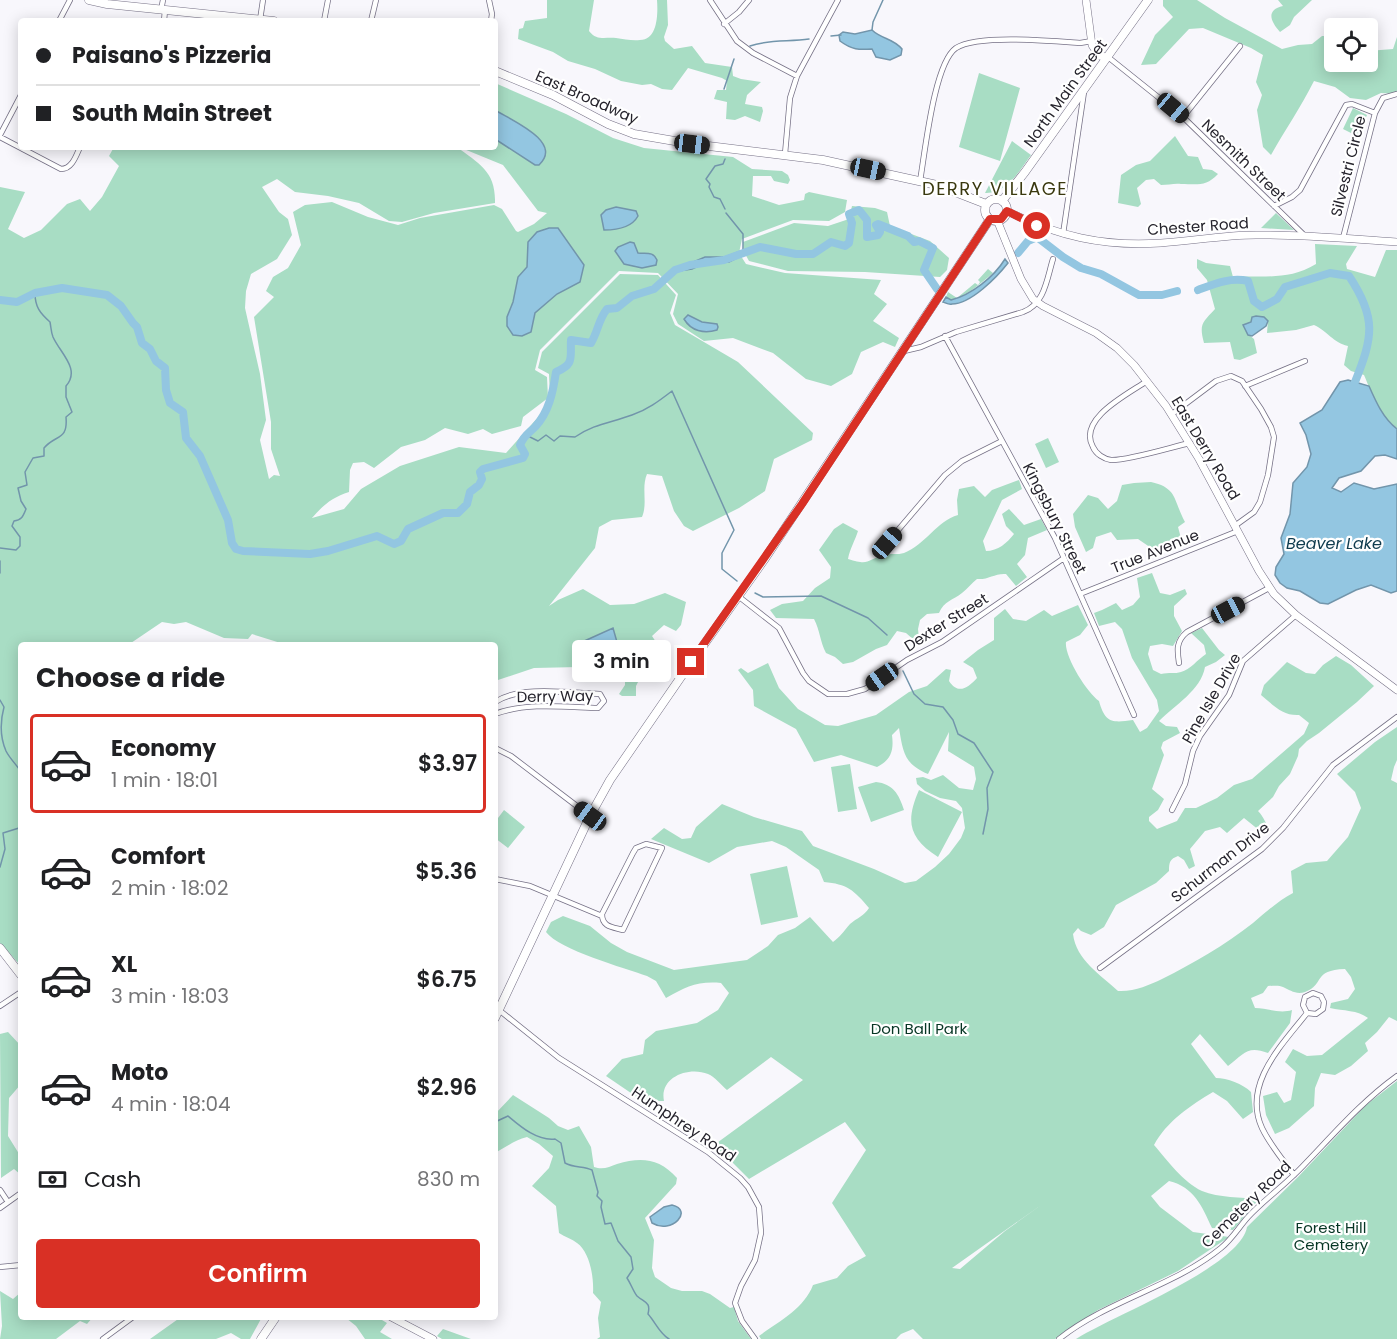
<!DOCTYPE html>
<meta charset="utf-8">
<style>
body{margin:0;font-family:Poppins,sans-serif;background:#f2f2f2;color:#202124;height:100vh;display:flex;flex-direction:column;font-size:22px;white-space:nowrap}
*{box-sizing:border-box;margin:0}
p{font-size:20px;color:#757577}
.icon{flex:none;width:33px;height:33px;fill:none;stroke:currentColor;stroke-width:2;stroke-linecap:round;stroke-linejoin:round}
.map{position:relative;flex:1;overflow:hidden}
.side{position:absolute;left:18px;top:642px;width:480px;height:678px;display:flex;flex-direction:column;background:#fff;border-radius:6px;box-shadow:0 3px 15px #0003}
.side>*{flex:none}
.guide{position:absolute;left:18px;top:18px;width:480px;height:132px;border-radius:6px;box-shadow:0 3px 15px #0003;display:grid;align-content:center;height:132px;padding:0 18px;background:#fff}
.buttons{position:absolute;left:1324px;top:18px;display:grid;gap:12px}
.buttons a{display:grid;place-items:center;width:54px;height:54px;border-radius:6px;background:#fff;box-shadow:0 3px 15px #0003;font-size:30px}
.end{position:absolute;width:27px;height:27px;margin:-14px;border:8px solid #d93025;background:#fff;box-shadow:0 0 0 3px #fff}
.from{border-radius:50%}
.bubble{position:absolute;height:42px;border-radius:6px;background:#fff;box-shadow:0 3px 15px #0003;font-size:20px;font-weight:600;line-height:42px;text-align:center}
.car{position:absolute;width:18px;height:36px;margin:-18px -9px;border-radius:8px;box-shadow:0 0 4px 2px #0007;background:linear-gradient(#222 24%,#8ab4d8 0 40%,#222 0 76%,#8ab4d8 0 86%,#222 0)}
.guide b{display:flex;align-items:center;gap:21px;height:57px;font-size:22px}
.guide b+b{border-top:2px solid #e0e0e0}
.guide i{width:15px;height:15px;background:#202124}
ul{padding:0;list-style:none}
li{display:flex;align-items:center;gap:18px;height:99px;margin:0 12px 9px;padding:0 6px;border:3px solid transparent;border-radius:6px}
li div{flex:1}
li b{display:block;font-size:22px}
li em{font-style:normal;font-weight:600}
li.current{border-color:#d93025}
li>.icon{width:54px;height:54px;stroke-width:1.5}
h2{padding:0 18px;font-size:27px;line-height:72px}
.pay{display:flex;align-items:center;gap:15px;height:66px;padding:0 18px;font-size:22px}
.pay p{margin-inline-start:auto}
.button{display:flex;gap:12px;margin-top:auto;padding:12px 18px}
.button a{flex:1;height:69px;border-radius:6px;background:#d93025;color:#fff;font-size:24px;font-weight:600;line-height:69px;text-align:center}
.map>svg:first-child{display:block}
</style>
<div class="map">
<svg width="1397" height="1339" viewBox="0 0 1397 1339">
<rect width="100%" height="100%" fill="#f8f7fc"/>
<path fill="#a8ddc4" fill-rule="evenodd" d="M547,0H594L589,31C597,41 604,37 616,38C624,39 632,41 640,40C658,40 658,13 657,0H667L668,25L664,37L665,41L674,49L692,46L705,63L732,67L733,76L741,79L761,82L747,95L745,104L762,107L763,111L760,122L745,116L735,120L726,119L727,102L714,99L717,90H726L727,81L722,78L688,68L672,90L662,89L651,84L642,85L621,81L595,69L568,61L553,52L518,39L519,29L523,28L525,21L547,18Z
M1163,0H1197L1225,18L1282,49L1298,45L1312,44L1322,36H1333L1335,41V62H1368V51L1393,49L1397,37V94L1381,93L1366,100L1350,98L1335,87L1314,81C1301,107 1285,130 1271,155L1263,147L1257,110L1262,95L1256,82L1263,55L1251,48L1203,28L1189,29L1156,64L1141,65L1155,35L1173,17L1163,6Z
M1278,0H1312L1294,17L1290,25L1280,32C1270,21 1266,10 1283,6Z
M979,73L1020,88L1000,161L959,147Z
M495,83L566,114L613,138L644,148L733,157L752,169L782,171L788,175L790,180L788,184L774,181L771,176H753L752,196L779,205L804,200L805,194L809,192L847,200L845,212L829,221L793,220L742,239L739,253L746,264L785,273L881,280L874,294L887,304L873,321L899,338L895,347L883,342L861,352L852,374L831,386L806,379L773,353L733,338L704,341L678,324L673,314L678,294L658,273L619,271L540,350L535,370L547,377L548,398L523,417L521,426L492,434L483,429L468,434L445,428L425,440L401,447L374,468L364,462L353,463L350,470L349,492C333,497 323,505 312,518L344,509L361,489L400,466L459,447L506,453L540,415L550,398L549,374L538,368L542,352L620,274L658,275L676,295L670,313L675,325L738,362L813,433L812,440L774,459L765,491L739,508L693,531L684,526L674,511L662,476L647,474C641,488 648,503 642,517L612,520L599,527L595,548L549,606L558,600L583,589L610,605L634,604L665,593L686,602L681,625L676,631L664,625L652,636L656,642L639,657L641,676L636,686V696H622L619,694L625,685V655L587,662L579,667L534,668L495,681V645H287L252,634L248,639L224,638L186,622L174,624L162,622L128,645H21V966L0,943V187L25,192L8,229L24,238L41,230L67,204L80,199L90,211L102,197L119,166L109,156L114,147H457C479,164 496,171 495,203L434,213L402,222L389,221L359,203L328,196L295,192L277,179L262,187L279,212L288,219L292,235L277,259L251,274L246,291L245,308L260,374L266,420L260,440L269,479L274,475L280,476L271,449V422L254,317L274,297L266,291L273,277L288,268L301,245L293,212L305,205L332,202L368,217L398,225L420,218L494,205L502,209L516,231L518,232L534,224L547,213L538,211L503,165L459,147H495Z
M1353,108L1367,115L1357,136L1343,129Z
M1175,136L1188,156L1198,157L1203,169L1212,170L1218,174C1206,187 1197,184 1181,184C1175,183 1168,185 1161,185L1154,179L1146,180L1137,188L1141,204L1138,207L1118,203L1121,175L1136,165L1150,161Z
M1012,141L1031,155C1019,171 1007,194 985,193Z
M852,206L875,208L887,212L890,226L930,241L949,258L947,270L940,277L865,272L788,271L749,261L744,252L743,242L794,223L828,226L849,219Z
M1276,213L1294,230L1261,228Z
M1315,244L1357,246L1346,264L1347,269L1375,277L1386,250H1397V429C1380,416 1372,394 1364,375L1351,371L1344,365L1348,346C1332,342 1329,332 1314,325L1296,330L1267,333L1268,320L1251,322L1243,325L1248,334L1254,339L1257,353L1240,360L1234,359L1230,342L1204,343C1199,324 1202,323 1215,309L1207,280L1197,268V259L1206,263L1230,266L1233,277C1264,275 1288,281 1316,264Z
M988,269L993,273C980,284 967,296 950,300L946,297L948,292L957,298L975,283L978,285L980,282L978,280Z
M1048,438L1059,462L1046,468L1035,444Z
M1019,480L1022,489L1002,500L983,541L986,551C998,551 1007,543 1014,534L1006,526L1002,514L1009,509L1024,525L1041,519L1047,530L1028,538L1025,555L1017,564L1027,577L1016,586L1006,574C995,573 988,580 977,579C972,583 967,589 962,593C953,600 944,601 939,613L927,614L920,620L918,629L919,639L914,640L906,633L897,631L887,645L876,649L853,662L843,664L835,657L826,653C820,642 820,630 814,619L776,618L770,610L782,604L803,601L815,588L830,578L831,567L819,550L834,529L843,523L858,531C855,541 850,548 848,559C870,566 866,560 884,555C890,553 898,555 904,553C925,545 937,521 958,515L957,500L959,489L974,486L985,497L992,490Z
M1151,482C1178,488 1173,500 1185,522L1178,527L1182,542L1160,554L1138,539L1117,540L1111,532L1096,537L1093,548L1086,552L1075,527L1073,514L1088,495L1098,498L1108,509L1117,501L1122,485L1134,483Z
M1152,573L1160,593L1170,595L1185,589L1187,594L1174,606V616L1182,631L1173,646L1162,644L1150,646L1148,654L1153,670L1161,674C1169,672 1175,674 1181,672C1190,670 1198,659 1206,654L1204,645L1191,633L1202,628L1219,650L1225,655L1216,662L1205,667C1201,690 1175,705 1159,721L1166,726L1177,727L1180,733L1163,742L1161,748L1164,755L1152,789L1164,799L1158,810L1149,817V821L1157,829L1177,821L1185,808H1196L1217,798L1234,785L1252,779L1304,734L1309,723L1299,715C1283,716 1273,705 1261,695L1264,685L1287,662L1306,673L1315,674L1323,665L1336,656L1351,665L1374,686L1357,702L1319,733L1307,741L1299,749L1298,756L1290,774L1279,786L1273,797L1258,811C1264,817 1266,825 1271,830L1265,835L1244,818L1227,833L1220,827L1205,831L1190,849L1195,866L1189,869L1184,860L1178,856C1170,859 1169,862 1169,871L1156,883L1116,905L1104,927L1091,935L1081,931L1078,928L1073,934C1076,960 1101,975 1118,991C1134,992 1149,985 1162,979C1194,963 1225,945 1253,923C1266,912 1278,901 1293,893L1291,871L1306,863L1327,861L1348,837L1361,808L1355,792L1337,774L1375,742L1397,727V760L1394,767L1391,780L1397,783V1021L1389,1017L1377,1032L1365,1043L1368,1051L1351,1066L1335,1075L1321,1073L1315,1088L1314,1106L1289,1128L1275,1134L1266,1115L1263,1096L1277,1092L1284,1103L1291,1100L1296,1072L1285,1062L1293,1049L1307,1056L1322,1055L1368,1018C1358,1010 1343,1011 1330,1008L1331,1003L1348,999L1355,989L1351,977L1345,969C1312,970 1325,985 1305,992C1296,995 1290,990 1283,987C1279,985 1273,986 1268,986L1263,993L1251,998L1255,1008C1268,1008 1279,1014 1292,1010L1290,1023L1268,1053C1247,1045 1244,1054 1228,1066L1200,1034L1191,1044L1216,1078C1227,1078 1243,1084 1251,1092L1253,1112L1243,1119L1227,1101L1213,1092C1191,1105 1166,1122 1154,1145C1168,1161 1183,1182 1202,1191C1219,1198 1241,1197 1259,1199L1233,1230L1212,1228C1202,1206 1194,1187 1169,1181L1151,1196L1160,1207L1193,1232L1229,1237L1178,1271L1098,1310L1055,1339H923L913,1329L901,1334L896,1339H761L759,1336C778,1322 804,1309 813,1285L837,1278L848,1266L866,1256L832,1203L866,1150L845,1122L749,1179L731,1161L710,1148L803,1080L771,1057L727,1090C721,1085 715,1077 708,1074C689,1066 659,1077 664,1101H653L650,1106L606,1076L622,1059L643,1054L645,1040L656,1031L697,1023L718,1010L729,993L721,983C697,981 686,987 666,998L656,981L647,976C625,968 559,950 546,932L551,922L563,916L590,926L611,943L627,952L674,970L747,960L768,946L778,935L795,928L810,917L833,942C840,937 844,931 850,924C857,918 864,916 869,908C854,890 847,884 824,882L819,870L786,847L772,841L737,847L709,863L651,839L664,828L682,839L691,838L696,827L722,804L754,817L802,831L813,846L874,869L905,883L916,881L935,867L949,854L961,838L965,828L962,808L956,801L940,798L925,791L917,784L916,778L923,777L931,780L943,775L959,788L973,790L976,779L974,767L948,751L949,732L928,774C904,764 903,752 899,728L892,735C894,751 891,760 877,767L841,755L814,762L796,729L754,706L753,690L738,670L741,668L748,673L768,663L779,688L798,709L825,725L838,726L876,715L909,692L927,686L946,669L951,670L949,681C958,695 968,688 977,678L973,668L963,662L978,650L994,640V618L1005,609L1013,619L1026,621L1044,610L1052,616L1078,605L1088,625L1080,635L1066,642C1064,656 1087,693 1099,701C1105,723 1112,723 1133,720L1140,732L1147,728L1159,711L1157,700L1132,658L1122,629L1115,622L1099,626L1094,613L1102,610L1116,603L1122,610L1133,605L1140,597L1137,578ZM1044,1203L1005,1231L960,1269L952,1268Z
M850,764L857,809L838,812L831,767Z
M876,782C893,784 899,794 904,810L871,822L858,787Z
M919,790L962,812L938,857C909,838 905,822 919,790Z
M504,810L525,827L508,848L495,838V822Z
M787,866L798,917L761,925L750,874Z
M8,1032L21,1046V1084L9,1098L8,1136L21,1157V1175L14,1169L1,1178L0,1034Z
M1397,1081V1339H1076C1112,1316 1240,1267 1247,1227L1298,1177L1366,1105Z
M513,1095L549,1118L558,1126L568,1130L579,1126L591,1147L594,1167C603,1170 609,1167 617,1164C641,1157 659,1158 677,1178L676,1184L645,1218L654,1240L652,1268L655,1277L671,1288L682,1291H702L710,1294L730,1308L734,1307L738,1321L751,1339H597L600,1337L598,1318L601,1302L593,1293C594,1278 590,1252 577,1243C572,1239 565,1237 559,1233L556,1206L532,1186L549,1168L553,1156L539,1144L527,1137C515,1140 506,1147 495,1153V1114Z
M0,1291L13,1299L21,1292V1317H93L87,1324L80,1321L56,1339H0L2,1326Z
M181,1317H237L240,1319L241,1317H262L250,1339H241L231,1333L216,1339H150Z
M347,1317H377L387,1323L380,1332L392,1339H365L356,1326L346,1318Z
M443,1329L471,1339H442L437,1336Z"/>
<path fill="#93c6e1" stroke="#7295ab" stroke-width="1.5" d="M872,30C881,39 893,38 902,49L901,55L890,60L876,57L872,49C859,50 852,50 840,41L839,35L843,32L855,34Z
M495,110C511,120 564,142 539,165H535L495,139Z
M616,207L636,211L638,216C632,227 617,230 604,230L601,215L606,210Z
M549,228H558L584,265L580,282L557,294L535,313L531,332L522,336L513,335L507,326V317L513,302L518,277L527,267L528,242L537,232Z
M630,242L634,243L638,253C647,254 653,251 657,260L656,265L642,268L624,264L615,251L618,247Z
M741,251L743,255L729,262H707L692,269L678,271L679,268L705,257H725Z
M1005,259L1008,263C997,277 971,304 952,304C949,305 946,303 943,302L946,297L951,300C971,295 994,277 1005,259Z
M688,315L702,322L717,324L718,327L717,330C704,334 691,331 684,319Z
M1256,316L1264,317L1268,321L1266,326L1252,336L1248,335L1243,325L1251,322L1252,317Z
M1348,380L1369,386C1376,402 1383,418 1397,429V459L1385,455L1375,456L1361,471L1339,478L1332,488L1341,492L1354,483L1374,489L1397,484V591L1391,593L1371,585L1356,590L1328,604L1320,603L1300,591L1287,588L1280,583L1275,575L1276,567L1284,554L1281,538L1290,514L1293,483L1307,467L1311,454L1306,435L1300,423L1322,410L1340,382Z
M613,628L617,642L613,648C602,652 586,661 577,652L576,647L580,643Z
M672,1205C694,1210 672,1235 652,1223L650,1217L664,1207Z"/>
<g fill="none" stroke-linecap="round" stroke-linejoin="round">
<path stroke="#7295ab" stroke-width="1.5" d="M872,30L873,22L883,0
M831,36L841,35
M750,46C769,39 789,42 809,39
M724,89L734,59
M725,159L723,164L715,166L706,179L710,184L709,187L714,197L720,199L725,209
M726,213L743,234V252
M524,434L538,441L546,435L554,441L560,436L575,437C594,424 610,423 632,415C647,410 659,401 672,391L734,530L722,553V569L737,581
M0,548L16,550L20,546V537L12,526L14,521C22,520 23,516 26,509L21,501L18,488L27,485L25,472L33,458L44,456V448C56,434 68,441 66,417L72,412L66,397V386C81,369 60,353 53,337C51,332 51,327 50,322C40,313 35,307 35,293
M0,561V573
M755,593L763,597L821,596L868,618L887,635
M903,671L914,694L925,704L943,707L953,720L958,734L974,743L993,772L987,788L988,809L983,834
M0,700L4,707C0,722 0,737 6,751C10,759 17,765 21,772
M21,793L19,803L21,808
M0,867L5,849L3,833L19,828L21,825
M495,1122L508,1116C521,1127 537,1141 555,1139L561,1143L565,1163C574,1168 583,1166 592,1170L598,1192L597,1196L602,1201L601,1207L605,1224L611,1223L618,1241L631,1257L633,1269L627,1278C631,1284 633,1291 637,1296C645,1303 651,1302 648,1314C656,1323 659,1333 669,1339"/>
<path stroke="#93c6e1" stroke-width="8" d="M1018,253L1028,241L1037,237L1063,257L1081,268L1101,274L1139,295H1162L1177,291
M1198,290C1214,284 1230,277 1248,281L1254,301L1262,307L1277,299L1285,287L1330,273L1349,276C1377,318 1373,337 1355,382
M0,300L17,302L35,293L62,288L107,295L121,306L133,323L137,327L142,343L150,349L156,361L165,368L166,390L170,403L183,412L186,438L200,456L228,520L232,543L236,549L243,551L310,554L328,551L377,536L394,544L401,541L408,529L443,513H458L467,504L470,492L479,485L482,479L480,472L483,469L523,458L525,454L520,445C524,435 528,434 535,427C549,412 553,392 556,372C575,364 570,358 571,340L591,343C598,332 598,320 607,309L617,308L632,296L654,289L675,270L690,265L724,260L760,247L796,254H813L831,242L845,246L849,243L852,223L849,214L859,210L867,220V237L878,235L880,232L876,225L878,224L908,236L914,242L919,241L933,248L924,270L937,289"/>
<g stroke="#767186" stroke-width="6">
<path id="street" d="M489,0L492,14L491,21
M710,0L737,41L753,53L797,76
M161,10L163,0
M260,20L263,0
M59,21L70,0
M164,21L165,10
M324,21L328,0
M371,21L376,0
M724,24L739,12L749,0
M1108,57L1183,117L1305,236
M1375,113L1383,98L1397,94
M1183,117L1240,46
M0,135L21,95
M0,137L61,169C72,169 76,156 80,147
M785,154L790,98L797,76L838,0
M920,181C925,153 934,63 956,48C978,34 1053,41 1080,43L1092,41
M1274,206L1292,197L1300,190L1346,105L1352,104L1375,113L1343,238
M1063,234L1084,92
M945,336L1055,538L1134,715
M904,351L921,347L956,332L1023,312C1045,304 1047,278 1053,259
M1147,381C1128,394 1077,419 1093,447C1096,454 1104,459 1111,460C1127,461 1172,447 1190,443
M1245,386L1305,361
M1172,414L1216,381L1231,376L1242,381L1261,409L1271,427L1274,437L1268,475L1260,502L1254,512L1236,525
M887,543L945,475L962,461L1002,441
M1080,594L1238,531
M738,596L779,628L803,673L809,681L828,694H847L865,689L907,660L942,642L1064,558
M1179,663C1177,650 1176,641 1187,632L1269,588
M495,702C521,685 569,693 600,694L604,701L598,708C565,707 527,702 495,714
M495,748L511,756L590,816
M1172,810L1185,784L1193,751L1200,736L1229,695L1243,661L1296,615
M646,844L662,848L623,930C612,927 602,927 602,914L633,853L636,848Z
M495,879L530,886L602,916
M1100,968L1262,849L1283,828L1333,765L1397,717
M0,1006L21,992
M499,1010L559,1058L708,1152L740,1178L748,1187L759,1207L761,1233L755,1260L741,1286L735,1303L742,1321L755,1339
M1294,1175C1283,1160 1270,1145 1262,1128C1242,1084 1282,1045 1307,1013L1316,1014L1323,1009L1324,1002L1321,996L1313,993L1305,997L1303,1005L1307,1013
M0,1190L8,1202
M0,1208L21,1193
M0,1267L21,1265
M103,1339L133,1317
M1059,1339C1108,1300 1173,1287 1221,1248C1232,1239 1239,1227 1248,1217C1265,1199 1285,1185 1302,1167C1333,1135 1361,1102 1397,1076"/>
</g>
<g stroke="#767186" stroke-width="8">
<path id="secondary" d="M1086,0L1092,45L1099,56L1108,57
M1007,211C1056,236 1104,247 1161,243C1192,241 1224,235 1256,235C1303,234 1350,239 1397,242
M997,220L1021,279L1033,299L1043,306L1096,333L1117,348L1134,365L1166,406L1199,459L1259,571L1274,594L1296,615L1397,690
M391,1317L433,1339"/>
</g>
<g stroke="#767186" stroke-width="9">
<path id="primary" d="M89,0L107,4L274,21
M495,71L553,95L608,124L634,134L692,144L823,160L937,185L986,204
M985 210a11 11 0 1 1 22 0a11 11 0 1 1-22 0Z
M1002,201L1025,172L1148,0
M0,948L21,975
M495,1018L590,816L610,780L683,674L764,560L990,219
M261,1339L276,1317"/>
</g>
<use href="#street" stroke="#fff" stroke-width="4.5"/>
<use href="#secondary" stroke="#fff" stroke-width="7"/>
<use href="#primary" stroke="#fff" stroke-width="8"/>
</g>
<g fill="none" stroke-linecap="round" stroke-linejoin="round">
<path stroke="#d93025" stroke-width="8" d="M691,662L802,504L990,219H1001L1007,211L1037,226"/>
</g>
<g text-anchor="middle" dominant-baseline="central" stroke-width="4.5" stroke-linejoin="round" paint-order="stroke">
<g font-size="15" fill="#26242d" stroke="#fff">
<text transform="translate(1065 93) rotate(-54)">North Main Street</text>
<text transform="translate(587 97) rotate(24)">East Broadway</text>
<text transform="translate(1244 160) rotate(44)">Nesmith Street</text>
<text transform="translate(1348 166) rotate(-76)">Silvestri Circle</text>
<text transform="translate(1198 226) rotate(-4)">Chester Road</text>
<text transform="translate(1206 448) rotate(59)">East Derry Road</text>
<text transform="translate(1055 518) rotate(63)">Kingsbury Street</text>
<text transform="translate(1155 551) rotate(-22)">True Avenue</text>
<text transform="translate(946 622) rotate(-32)">Dexter Street</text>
<text transform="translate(555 696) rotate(-1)">Derry Way</text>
<text transform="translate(1211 698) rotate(-60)">Pine Isle Drive</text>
<text transform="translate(1220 862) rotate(-38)">Schurman Drive</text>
<text transform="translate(684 1124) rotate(34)">Humphrey Road</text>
<text transform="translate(1246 1204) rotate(-44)">Cemetery Road</text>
</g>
<g font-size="15" fill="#073625" stroke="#fff">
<text x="919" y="1028">Don Ball Park</text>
<text x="1331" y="1227">Forest Hill<tspan x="1331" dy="17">Cemetery</tspan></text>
</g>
<g font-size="16" font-style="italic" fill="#0f3b4e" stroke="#fff">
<text x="1334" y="543">Beaver Lake</text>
</g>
<g font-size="18" letter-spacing="1.5" fill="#3a390f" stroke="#fff">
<text x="995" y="188">DERRY VILLAGE</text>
</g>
</g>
</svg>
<div class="buttons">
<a><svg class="icon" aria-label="locate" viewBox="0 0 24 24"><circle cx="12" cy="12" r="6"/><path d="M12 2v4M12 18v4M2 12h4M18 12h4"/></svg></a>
</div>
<i class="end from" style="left:1037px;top:226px"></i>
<i class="end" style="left:691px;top:662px"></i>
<div class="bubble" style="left:572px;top:640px;width:99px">3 min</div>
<i class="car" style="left:1173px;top:108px;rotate:130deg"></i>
<i class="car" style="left:692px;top:144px;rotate:97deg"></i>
<i class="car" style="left:868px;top:169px;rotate:102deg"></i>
<i class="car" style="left:887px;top:543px;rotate:41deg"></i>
<i class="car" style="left:1228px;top:610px;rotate:62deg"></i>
<i class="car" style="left:882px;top:677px;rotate:235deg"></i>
<i class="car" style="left:590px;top:816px;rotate:306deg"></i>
<div class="guide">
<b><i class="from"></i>Paisano's Pizzeria</b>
<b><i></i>South Main Street</b>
</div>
<section class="side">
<h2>Choose a ride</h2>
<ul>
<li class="current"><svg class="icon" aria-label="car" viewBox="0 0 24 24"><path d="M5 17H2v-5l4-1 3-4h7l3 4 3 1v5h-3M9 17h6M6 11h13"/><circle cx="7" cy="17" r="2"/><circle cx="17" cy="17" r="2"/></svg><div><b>Economy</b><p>1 min · 18:01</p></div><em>$3.97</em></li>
<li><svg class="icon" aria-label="car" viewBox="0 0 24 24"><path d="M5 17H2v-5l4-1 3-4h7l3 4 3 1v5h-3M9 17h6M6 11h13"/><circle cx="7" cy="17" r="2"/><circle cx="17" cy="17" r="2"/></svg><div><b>Comfort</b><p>2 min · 18:02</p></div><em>$5.36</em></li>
<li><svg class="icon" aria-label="car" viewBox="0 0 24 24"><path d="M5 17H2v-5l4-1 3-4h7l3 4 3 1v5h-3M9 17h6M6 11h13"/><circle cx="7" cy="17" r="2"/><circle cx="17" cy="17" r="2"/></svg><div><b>XL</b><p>3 min · 18:03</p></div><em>$6.75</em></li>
<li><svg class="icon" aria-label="car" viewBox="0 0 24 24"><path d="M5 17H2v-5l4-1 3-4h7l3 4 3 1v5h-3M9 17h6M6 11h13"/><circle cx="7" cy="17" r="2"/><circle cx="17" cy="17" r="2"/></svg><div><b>Moto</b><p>4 min · 18:04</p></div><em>$2.96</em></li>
</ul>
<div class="pay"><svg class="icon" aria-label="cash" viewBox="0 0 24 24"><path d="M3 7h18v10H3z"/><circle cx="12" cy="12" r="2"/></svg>Cash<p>830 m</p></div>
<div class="button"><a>Confirm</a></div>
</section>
</div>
